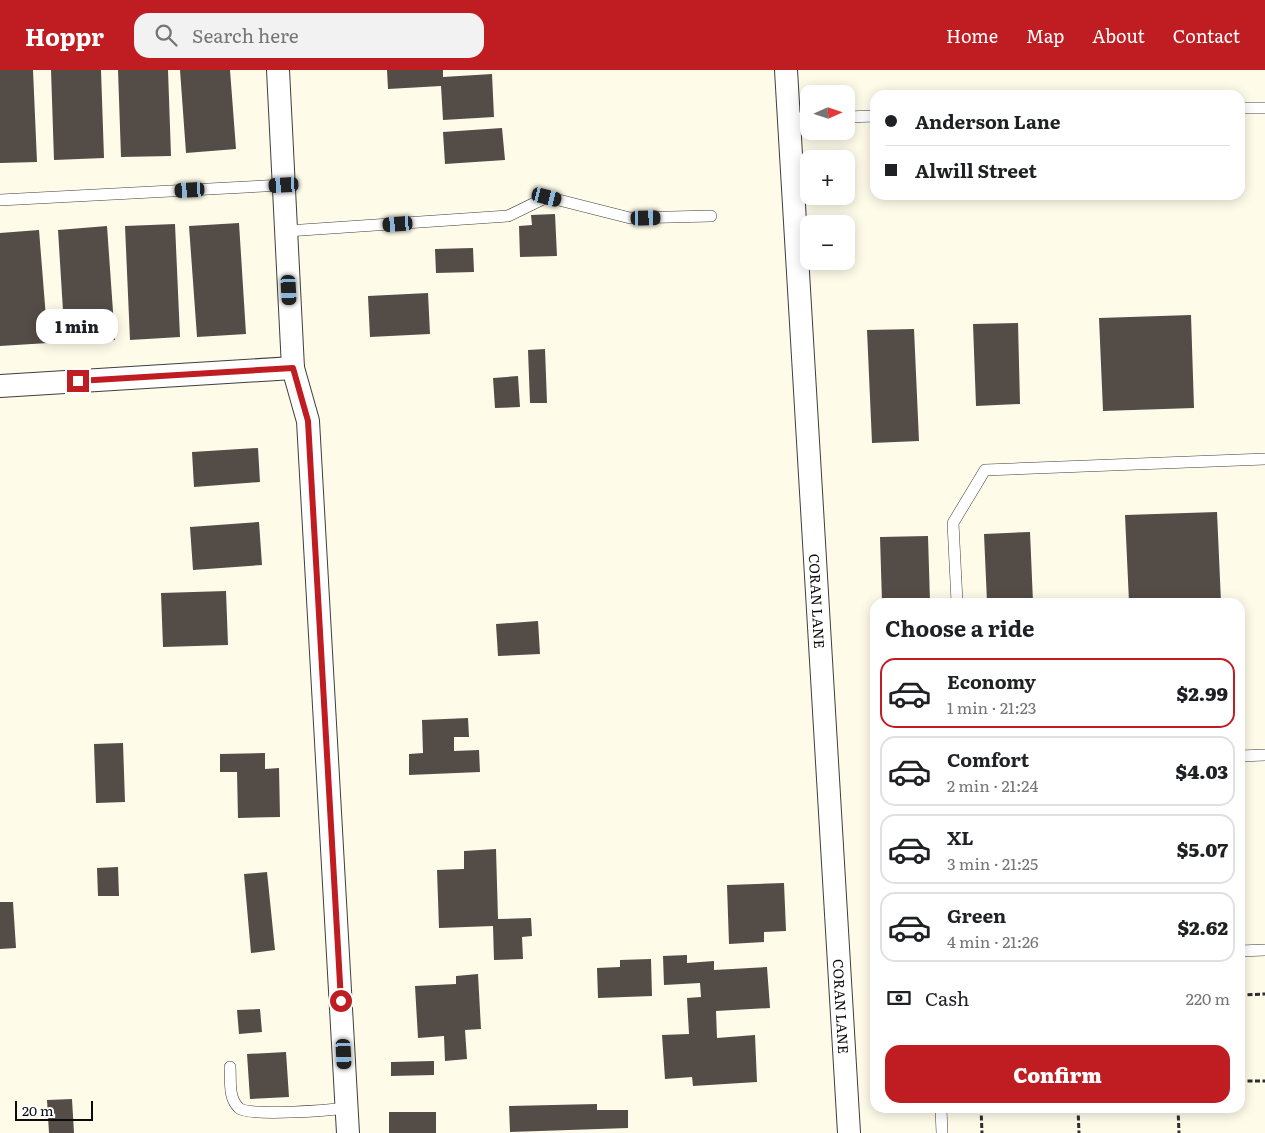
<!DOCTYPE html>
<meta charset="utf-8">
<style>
body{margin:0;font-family:Literata,serif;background:#f2f2f2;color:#202124;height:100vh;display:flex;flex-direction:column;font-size:19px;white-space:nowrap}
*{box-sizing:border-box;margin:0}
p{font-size:16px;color:#757577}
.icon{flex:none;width:28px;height:28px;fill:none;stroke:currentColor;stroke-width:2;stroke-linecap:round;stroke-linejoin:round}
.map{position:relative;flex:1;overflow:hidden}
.side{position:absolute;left:870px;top:528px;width:375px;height:515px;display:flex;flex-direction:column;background:#fff;border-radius:15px;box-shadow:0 2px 12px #0003}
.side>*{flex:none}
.guide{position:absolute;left:870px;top:20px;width:375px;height:110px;border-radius:15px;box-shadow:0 2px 12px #0003;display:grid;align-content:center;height:110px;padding:0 15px;background:#fff}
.needle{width:32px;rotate:87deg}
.fabs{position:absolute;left:800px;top:15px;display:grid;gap:10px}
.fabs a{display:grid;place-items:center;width:55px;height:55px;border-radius:10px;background:#fff;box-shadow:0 2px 12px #0003;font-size:25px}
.scale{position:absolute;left:15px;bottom:12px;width:78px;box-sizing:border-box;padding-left:5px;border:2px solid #0b0b0b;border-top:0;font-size:14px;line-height:18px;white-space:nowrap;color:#0b0b0b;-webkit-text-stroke:4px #fff;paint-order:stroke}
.end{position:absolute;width:22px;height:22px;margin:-11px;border:6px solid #c01d23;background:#fff;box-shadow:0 0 0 2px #fff}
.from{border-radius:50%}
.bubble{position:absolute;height:35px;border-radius:15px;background:#fff;box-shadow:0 2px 12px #0003;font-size:16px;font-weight:800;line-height:35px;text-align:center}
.car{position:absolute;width:15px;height:30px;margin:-15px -8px;border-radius:6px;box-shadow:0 0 4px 1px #0007;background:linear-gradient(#222 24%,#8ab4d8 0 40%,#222 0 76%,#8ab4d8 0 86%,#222 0)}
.guide b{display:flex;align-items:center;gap:18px;height:48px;font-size:19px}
.guide b+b{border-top:1px solid #e0e0e0}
.guide i{width:12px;height:12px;background:#202124}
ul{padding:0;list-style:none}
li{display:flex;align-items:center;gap:15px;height:70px;margin:0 10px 8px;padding:0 5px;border:2px solid #e0e0e0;border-radius:15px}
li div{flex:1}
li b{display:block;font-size:19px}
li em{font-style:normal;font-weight:800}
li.active{border-color:#c01d23}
li>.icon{width:45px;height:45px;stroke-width:1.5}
h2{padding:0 15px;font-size:22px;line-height:60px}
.pay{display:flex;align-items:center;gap:12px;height:55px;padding:0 15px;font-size:19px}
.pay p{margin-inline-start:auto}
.action{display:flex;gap:10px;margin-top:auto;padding:10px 15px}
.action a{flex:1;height:58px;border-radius:15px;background:#c01d23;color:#fff;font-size:20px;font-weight:800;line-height:58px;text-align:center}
header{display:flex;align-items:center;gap:30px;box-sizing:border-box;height:70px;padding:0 25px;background:#c01d23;color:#fff}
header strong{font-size:24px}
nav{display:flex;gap:28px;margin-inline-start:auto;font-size:18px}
.search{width:350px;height:45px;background:#f2f2f2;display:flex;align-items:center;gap:12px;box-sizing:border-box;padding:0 18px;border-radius:15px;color:#757577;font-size:19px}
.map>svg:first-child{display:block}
</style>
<header>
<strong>Hoppr</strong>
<div class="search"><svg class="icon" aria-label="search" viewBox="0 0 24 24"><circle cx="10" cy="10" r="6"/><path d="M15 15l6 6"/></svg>Search here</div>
<nav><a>Home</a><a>Map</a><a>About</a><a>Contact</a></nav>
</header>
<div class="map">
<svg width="1265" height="1063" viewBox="0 0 1265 1063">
<rect width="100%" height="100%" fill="#fffbe9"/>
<path fill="#544c47" d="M0,0H33L37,92L0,93Z
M51,0H101L104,88L54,90Z
M118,0H168L171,86L121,87Z
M180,0H230L236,79L186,83Z
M387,0H443V7L492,4L494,47L443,50L441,16L388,19Z
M502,58L505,90L445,94L443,62Z
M555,144L557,186L520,187L519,156L532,155L531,145Z
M239,153L246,264L197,267L189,156Z
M175,154L180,267L130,270L125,156Z
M107,156L115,270L65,273L58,160Z
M39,160L48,273L0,276V163Z
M473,178L474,202L436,203L435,179Z
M428,223L430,264L370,267L368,226Z
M1191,245L1194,338L1103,341L1099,248Z
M1018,253L1020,334L976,336L973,254Z
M914,259L919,371L872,373L867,260Z
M545,279L547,333H530L528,280Z
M518,306L520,337L495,338L493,308Z
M258,378L260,412L194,417L192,382Z
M1217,442L1221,532H1129L1125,445Z
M259,452L262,495L193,500L190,457Z
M1030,462L1033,532H987L984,464Z
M928,466L930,532H882L880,467Z
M226,521L228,575L163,577L161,523Z
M538,551L540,584L498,586L496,554Z
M468,648L469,667H454V681L479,680L480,702L409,705V684L423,683L422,650Z
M123,673L125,732L96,733L94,674Z
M265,683V699L279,698L280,747L238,748L237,702H220V684Z
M496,779L498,849L531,848L532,866L522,867L523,889L494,890L493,856L439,858L437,800L464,799V781Z
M118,797L119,826H98L97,798Z
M267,802L275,880L251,883L244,804Z
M784,813L786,861L764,862V872L729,874L727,815Z
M0,832H13L16,878L0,879Z
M687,885V893L714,891V900L767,897L770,938L716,941L717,968L755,965L757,1012L693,1016L692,1007L665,1009L662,965L689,964L687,928L701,927L700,913L664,915L663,886Z
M651,889L652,926L598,928L597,898L620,897V890Z
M478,904L481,959L465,960L467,989L445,991L444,966L418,968L415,916L456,914V906Z
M260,939L262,962L239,964L237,940Z
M286,982L289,1027L250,1029L247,984Z
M434,991V1005L391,1006V992Z
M72,1029L74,1063H49L47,1030Z
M597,1034V1040H628V1058L510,1062L509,1036Z
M389,1042H436V1063H389Z"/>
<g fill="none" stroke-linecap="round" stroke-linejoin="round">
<g stroke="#3e3e3e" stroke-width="12">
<path id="service" d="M1240,38H1265
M846,47L875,46
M789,48H809
M0,130L284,115
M287,161L508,146L547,127L630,148L711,146
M957,532L953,453L985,400L1265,389
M1240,686L1265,685
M1240,881L1265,880
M230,997C231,1011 228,1028 239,1038C248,1047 331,1040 347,1038
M941,1038L942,1063"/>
</g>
<g stroke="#3e3e3e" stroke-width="24">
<g id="minor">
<path d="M278,0L293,298L308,351L348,1063"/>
<path id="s1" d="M786,0L849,1063"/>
<path d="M0,316L293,298"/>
</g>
</g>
<path stroke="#2d2d2d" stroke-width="3" stroke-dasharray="5 2.5" stroke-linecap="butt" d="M1240,925L1265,924
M1240,1011H1265
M981,1038L982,1063
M1078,1038L1079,1063
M1178,1038L1179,1063"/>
<use href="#service" stroke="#fff" stroke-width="11"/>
<use href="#minor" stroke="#fff" stroke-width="22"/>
</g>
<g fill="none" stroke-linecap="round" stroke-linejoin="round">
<path stroke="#c01d23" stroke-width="6" d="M78,311L293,298L308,351L341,931"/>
</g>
<g text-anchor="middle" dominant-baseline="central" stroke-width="5" stroke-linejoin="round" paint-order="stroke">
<g font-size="14" fill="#0b0b0b" stroke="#fff">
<text stroke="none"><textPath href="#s1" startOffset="532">CORAN LANE</textPath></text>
<text stroke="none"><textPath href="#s1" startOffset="938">CORAN LANE</textPath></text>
</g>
</g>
</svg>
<div class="fabs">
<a><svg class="needle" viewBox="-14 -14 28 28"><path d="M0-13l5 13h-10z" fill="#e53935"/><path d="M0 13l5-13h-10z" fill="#757577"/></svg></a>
<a>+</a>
<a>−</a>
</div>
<div class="scale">20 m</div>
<i class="end from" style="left:341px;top:931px"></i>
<i class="end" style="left:78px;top:311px"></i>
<div class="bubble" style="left:36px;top:239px;width:82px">1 min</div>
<i class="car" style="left:284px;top:115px;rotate:267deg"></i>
<i class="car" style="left:190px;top:120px;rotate:267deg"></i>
<i class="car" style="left:547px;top:127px;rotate:104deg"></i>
<i class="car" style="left:646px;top:148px;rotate:89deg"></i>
<i class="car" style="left:398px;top:154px;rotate:266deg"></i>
<i class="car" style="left:289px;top:220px;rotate:177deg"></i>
<i class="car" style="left:344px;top:984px;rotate:177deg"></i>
<div class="guide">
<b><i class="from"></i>Anderson Lane</b>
<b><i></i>Alwill Street</b>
</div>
<section class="side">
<h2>Choose a ride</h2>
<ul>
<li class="active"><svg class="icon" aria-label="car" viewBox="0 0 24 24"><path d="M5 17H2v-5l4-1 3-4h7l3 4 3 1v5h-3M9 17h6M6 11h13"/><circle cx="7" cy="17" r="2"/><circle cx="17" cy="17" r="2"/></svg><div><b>Economy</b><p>1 min · 21:23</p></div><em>$2.99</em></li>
<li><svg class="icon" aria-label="car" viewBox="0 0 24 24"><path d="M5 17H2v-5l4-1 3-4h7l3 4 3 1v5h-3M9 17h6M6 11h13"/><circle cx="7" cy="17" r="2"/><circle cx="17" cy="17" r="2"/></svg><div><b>Comfort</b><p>2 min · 21:24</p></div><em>$4.03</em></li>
<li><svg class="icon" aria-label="car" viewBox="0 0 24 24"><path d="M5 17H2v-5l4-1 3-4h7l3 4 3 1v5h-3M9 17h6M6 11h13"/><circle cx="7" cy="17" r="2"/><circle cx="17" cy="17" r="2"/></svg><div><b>XL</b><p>3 min · 21:25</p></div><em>$5.07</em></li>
<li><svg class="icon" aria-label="car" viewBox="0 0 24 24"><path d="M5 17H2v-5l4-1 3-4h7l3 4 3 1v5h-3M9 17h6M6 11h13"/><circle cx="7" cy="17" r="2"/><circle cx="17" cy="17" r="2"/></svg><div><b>Green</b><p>4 min · 21:26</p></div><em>$2.62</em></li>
</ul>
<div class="pay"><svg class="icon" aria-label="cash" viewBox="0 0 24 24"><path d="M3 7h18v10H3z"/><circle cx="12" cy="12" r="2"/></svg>Cash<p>220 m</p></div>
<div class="action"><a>Confirm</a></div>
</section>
</div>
